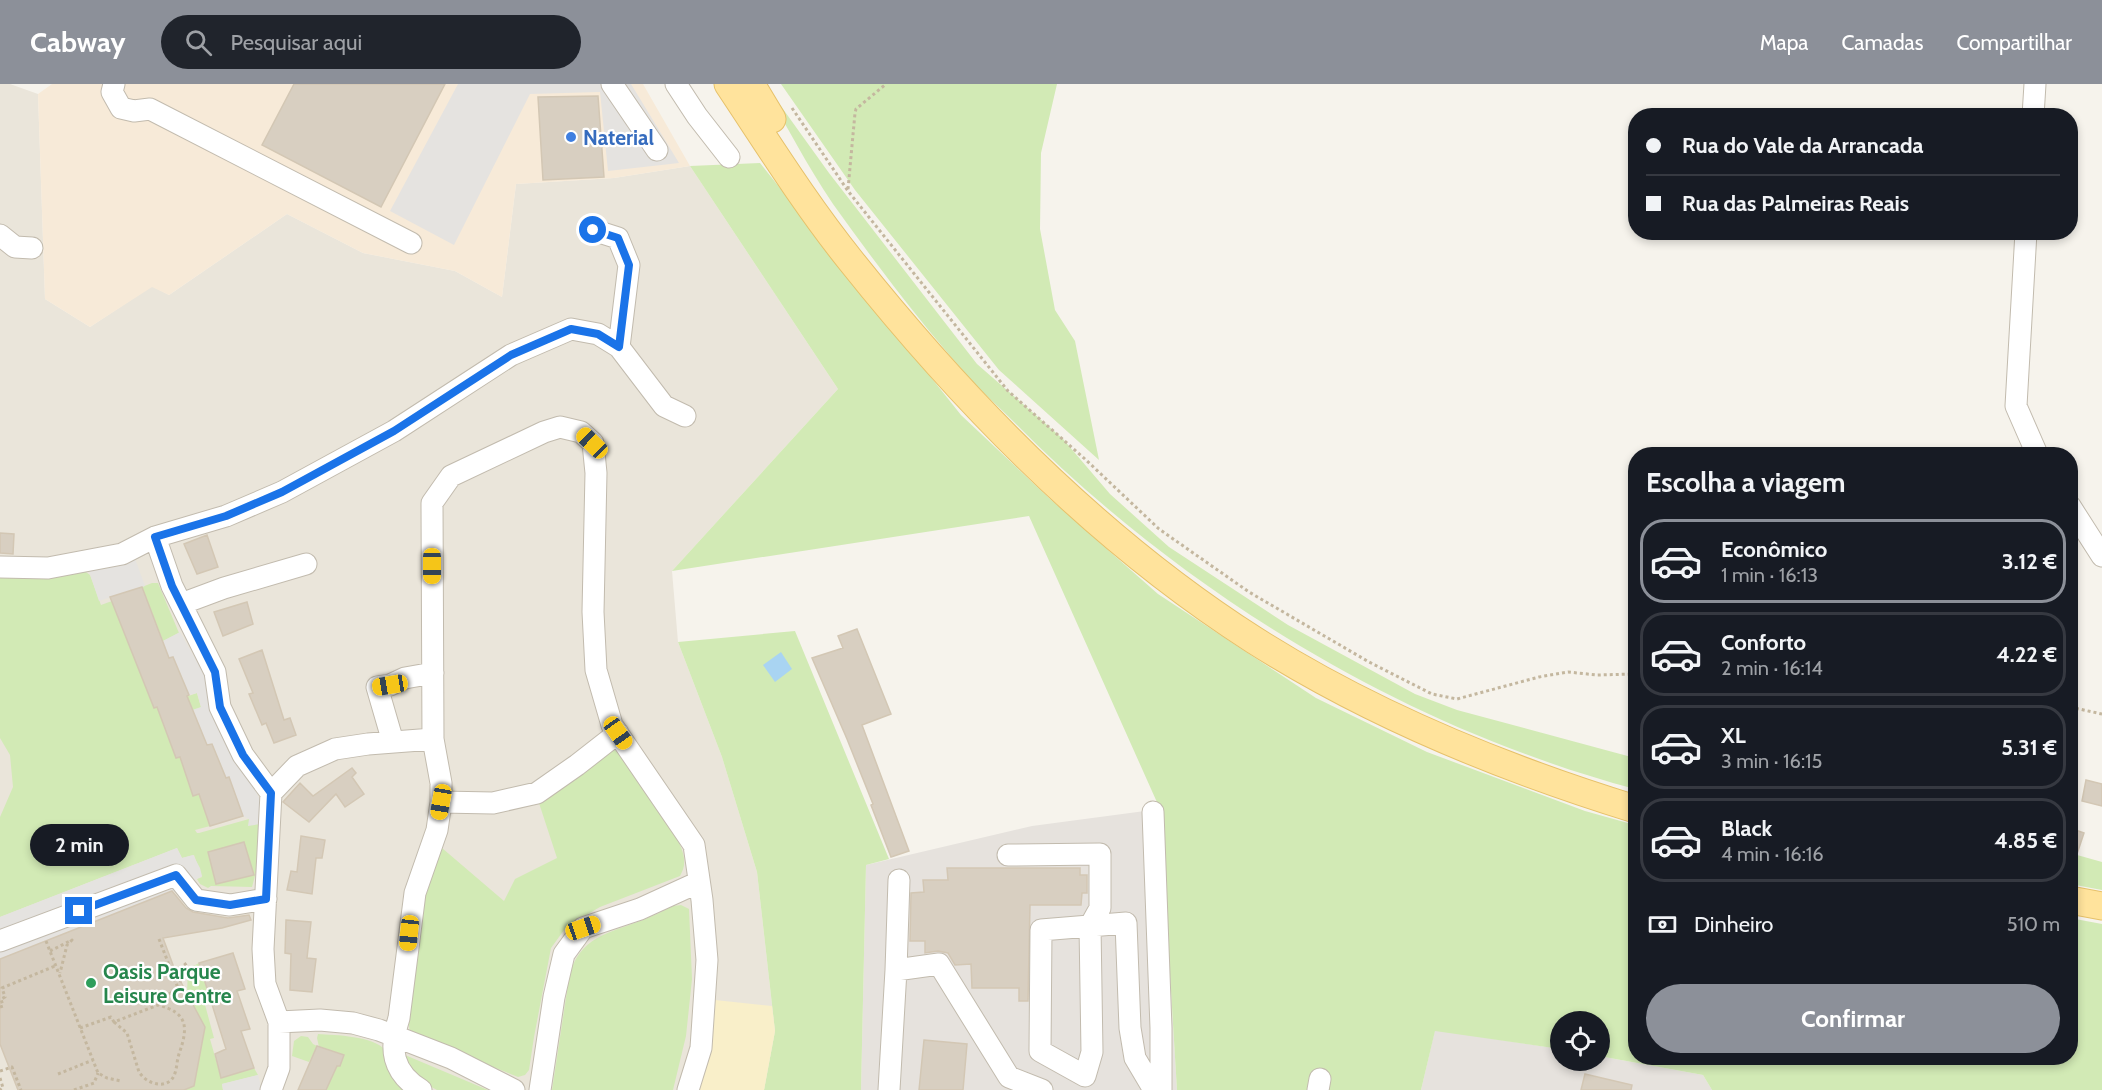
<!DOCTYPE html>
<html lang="pt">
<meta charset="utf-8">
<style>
body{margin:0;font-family:Cabin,sans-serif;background:#20242c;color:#f1f3f6;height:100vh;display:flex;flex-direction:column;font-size:22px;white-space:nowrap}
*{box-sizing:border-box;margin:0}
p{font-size:20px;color:#9ea1a6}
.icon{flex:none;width:33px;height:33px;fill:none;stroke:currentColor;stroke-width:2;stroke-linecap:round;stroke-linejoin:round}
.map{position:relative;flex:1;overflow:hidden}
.details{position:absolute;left:1628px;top:363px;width:450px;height:618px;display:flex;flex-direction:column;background:#171b24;border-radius:24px;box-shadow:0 3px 9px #0003}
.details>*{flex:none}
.top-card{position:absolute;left:1628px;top:24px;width:450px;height:132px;border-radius:24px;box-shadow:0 3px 9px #0003;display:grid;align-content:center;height:132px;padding:0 18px;background:#171b24}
.controls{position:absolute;left:1550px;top:927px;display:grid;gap:12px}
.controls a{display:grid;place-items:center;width:60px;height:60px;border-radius:50%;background:#171b24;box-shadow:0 3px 9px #0003;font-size:30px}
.end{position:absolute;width:27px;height:27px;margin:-14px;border:8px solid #1a73e8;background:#fff;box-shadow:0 0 0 3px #fff}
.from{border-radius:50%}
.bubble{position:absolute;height:42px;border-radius:21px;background:#171b24;box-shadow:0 3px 9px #0003;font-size:20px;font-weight:800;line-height:42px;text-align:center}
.car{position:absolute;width:18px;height:36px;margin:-18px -9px;border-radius:8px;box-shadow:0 0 4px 2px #0007;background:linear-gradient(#f5c518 24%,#345 0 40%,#f5c518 0 76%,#345 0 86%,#f5c518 0)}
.top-card b{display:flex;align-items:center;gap:21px;height:57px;font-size:22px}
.top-card b+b{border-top:2px solid #363941}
.top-card i{width:15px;height:15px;background:#f1f3f6}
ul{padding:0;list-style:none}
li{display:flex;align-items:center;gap:18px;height:84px;margin:0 12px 9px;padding:0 6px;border:3px solid #363941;border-radius:24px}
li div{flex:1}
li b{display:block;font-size:22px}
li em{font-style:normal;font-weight:800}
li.current{border-color:#8c9099}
li>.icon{width:54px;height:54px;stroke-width:1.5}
h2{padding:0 18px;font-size:27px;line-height:72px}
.pay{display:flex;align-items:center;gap:15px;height:66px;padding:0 18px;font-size:22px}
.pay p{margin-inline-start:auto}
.cta{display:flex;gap:12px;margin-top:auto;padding:12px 18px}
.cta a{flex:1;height:69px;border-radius:36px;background:#8c9099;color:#fff;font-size:24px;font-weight:800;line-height:69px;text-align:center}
header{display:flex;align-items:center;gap:36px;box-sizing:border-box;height:84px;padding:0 30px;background:#8c9099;color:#fff}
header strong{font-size:28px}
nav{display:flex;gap:33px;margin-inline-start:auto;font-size:21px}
.search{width:420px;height:54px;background:#20242c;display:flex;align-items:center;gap:15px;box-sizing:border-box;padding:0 21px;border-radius:33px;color:#9ea1a6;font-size:22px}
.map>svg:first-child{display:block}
</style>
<header>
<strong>Cabway</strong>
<div class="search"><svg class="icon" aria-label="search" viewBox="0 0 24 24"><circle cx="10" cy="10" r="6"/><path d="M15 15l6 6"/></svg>Pesquisar aqui</div>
<nav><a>Mapa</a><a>Camadas</a><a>Compartilhar</a></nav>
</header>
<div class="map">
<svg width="2102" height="1006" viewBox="0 0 2102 1006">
<rect width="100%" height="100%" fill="#f6f3ec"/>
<path fill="#eae5da" d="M0,0H10L38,10L45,215L90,243L152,202L169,211L287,130L363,169L455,187L502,213L516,100L614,94L690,82L838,305L672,487L678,558L722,673L757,788L775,947L764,1006H0Z"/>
<path fill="#f7ead8" d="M52,0H643L690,82L614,94L516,100L502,213L455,187L363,169L287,130L169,211L152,203L90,243L45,215L38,10Z"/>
<path fill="#e6e2dd" d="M1160,725L1177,1006H861L866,781L1032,742Z
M1435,946L1560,965V976H1599V972L1703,991L1712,1006H1421Z"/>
<path fill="#d2eab5" d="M762,0H765L829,89L977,280L1063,355L1110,410L1169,463L1288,541L1415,610L1457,626L1635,674V705C1403,643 1183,509 1014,338C998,322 980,306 965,289C919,237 873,176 833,120C807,82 786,40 762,0Z
M781,0H1057L1041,69L1040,145L1055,226L1075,257L1099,376L999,286L855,106Z
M760,79L961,331L1049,414L1158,510L1316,614L1427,668L1585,727L1635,741V974H2070V834L2102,840V1006H1712L1703,991L1599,972V938H1560V965L1435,947L1421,1006H1177L1160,725L1029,432L672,487L838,305L690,82Z
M0,487L86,488L90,491L101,521L112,517L154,624L197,609L201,623L180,673L193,712L199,710L210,742L195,746L197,749H199L249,735L260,740L256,788L252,803L211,802L208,804L200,800L197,795L202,793L194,771L182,774L177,764L0,833V733L13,703L10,671L0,654Z
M152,499H158L179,549L163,557L142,503Z
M795,547L889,775L866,781L861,1006H764L775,947L757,788L722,673L678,558Z
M613,665L621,670C636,692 682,751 684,774C685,782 683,786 680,792L600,823L567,842L551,864L534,953L529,986L525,991L518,993L410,949L409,942L410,904L414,869L428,796L442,764L504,817L515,795L557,774L538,716L569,700Z
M2070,769L2102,778V806L2070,800Z
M681,821L689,825L692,895L686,952L673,1006H552L569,894C578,853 609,849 643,836C653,832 663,827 673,822Z
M199,879L211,915L204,917L214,954L210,955L221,994L254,984L258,991L222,1000L223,1006H184L194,1002L201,965L187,909L188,885Z
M318,950C335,951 374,952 385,966C395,977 401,993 409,1006H326L337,982H340L344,971L319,963L317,954Z
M301,952L308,953L313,960L317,962L309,978L292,972L294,957Z
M405,971L488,1006H437L413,993Z"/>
<path fill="#f9efc9" d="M715,916L772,922L775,947L764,1006H699L706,983Z"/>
<path fill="#e5e3e0" d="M458,0H631L679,79L608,87L600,8L530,10L454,161L390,127Z
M134,472L145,502L99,517L89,487Z
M180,548L206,594L251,697L259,714L261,731L260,740L248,742L249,735L243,732L229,693L226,694L212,660L207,661L192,626L201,623L197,609L189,611L173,574H169L163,557Z
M177,764L182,774L193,771L200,784L202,792L175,806L0,875V833Z
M258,991L262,1006H223L222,1000Z"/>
<path fill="#a9d4f2" d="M781,568L792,585L775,598L763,581Z"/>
<path fill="#d8cfc1" stroke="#d3c7b4" stroke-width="1.5" d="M294,0H445L381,123L262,61Z
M598,12L604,93L543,96L538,13Z
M0,449L14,450L13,470L0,469Z
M207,451L218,483L197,490L184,460Z
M142,503L169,574L173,573L189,611L187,612L207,661L212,660L226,694L229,693L243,732L210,742L199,710L193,712L180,673L176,674L157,623L154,624L110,513Z
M247,518L253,540L223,552L214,528Z
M857,545L891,630L862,641L909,767L891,773L871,721L873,720L847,655L812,574L843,564L838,552Z
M262,566L284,636L290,634L296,651L274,659L266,639L262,641L249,610L253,609L239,575Z
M352,684L356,689L352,693L364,710L345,723L336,710L309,738L283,718L300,699L313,712Z
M2086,696L2102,700V722L2082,717Z
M2070,744L2084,749L2072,785L2070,784Z
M301,752L325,756L322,774H316L312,810L287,806L291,787L297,788Z
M244,758L254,791L216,800L208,768Z
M947,784H1080V791H1087V809H1082L1081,821H1030L1028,917H1019V904H972L971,880L955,881L948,869L938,867L925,869V857H910L911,809L924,808L923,796H948Z
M172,807L186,824L193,828L228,834L249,831L251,836L222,844L163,854L176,889L205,943L194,1002L184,1006H18L0,960V875Z
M286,836L311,838L307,874L316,875L312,908L290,906L291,870L285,869Z
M233,869L245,905L237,907L250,945L241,947L254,984L221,994L215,970L226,965L199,879Z
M924,956L967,960L963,1006H919Z
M317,962L344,971L340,982H337L326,1006H298Z
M1585,990L1632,1001L1631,1006H1581Z"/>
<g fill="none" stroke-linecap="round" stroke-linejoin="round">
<g stroke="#c2bbae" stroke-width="23">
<path id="minor" d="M114,0L112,8L121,24L134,27L150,25L411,159
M612,0L657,66
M676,0L697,32L729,73
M2033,32L2035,0
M593,146L618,154L629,181L619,263
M2026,148L2016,322L2037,370
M0,151L15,163L32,164
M2070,422L2102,472
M155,453L172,502L215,588L220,623L243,671L271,709L263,865L265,900L279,938V984L271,1006
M0,483L48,484L122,470L155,453L226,432L282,408L394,347L511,271L571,245L598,250L619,263L664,322L685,332
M181,520L224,504L306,480
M393,658L377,603L390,601L405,594L433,589
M271,709L297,682L335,665L368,660L433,655
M441,718L493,719L537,709L577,681L618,649
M1153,728L1161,944V1006
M1008,771L1100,770V824L1090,842L1092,968L1085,992L1040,967L1041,846L1126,839L1130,944L1135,974L1154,1006
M899,796L896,886L939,880L1009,993L1042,1006
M0,857L176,791L196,816L230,821L266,815
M279,938L320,936L353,939L379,946L451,974L514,1006
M421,1006C392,988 389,965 399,934L415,809L437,746L441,718V699L433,655L432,419L451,392L544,348L560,343L581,348L593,359L596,389L593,528L596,586L612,641L694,761L702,816L707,876L701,964L688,1006
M540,1006L554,913L564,870L583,844L640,825L699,798
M889,1006L896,886
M1318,1006L1320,995"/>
</g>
<g stroke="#e6c16a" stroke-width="29">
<path id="major" d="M728,0C768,60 806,121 851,177C965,320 1099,457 1254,556C1372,631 1502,684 1635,725
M751,0L772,35
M2070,816L2102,822"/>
</g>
<path stroke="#c4b79f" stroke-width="3" stroke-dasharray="3 3" stroke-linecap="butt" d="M792,24L848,107L1008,307L1085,375L1159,445L1249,508L1369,578L1432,610L1457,615L1539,593L1568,588L1597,591L1635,590
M848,105L855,29L856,25L886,0
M2070,623L2102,630
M159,855L178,904
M46,857L98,989L107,994L121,997
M50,867L72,856L67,861L60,889
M0,923L3,922L1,915L5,913L2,904L55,882
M114,938L127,949L139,988C148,1002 170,1006 175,989C177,983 177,976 179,970C188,944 189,929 158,921
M80,944L111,933L114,938L158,921L163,913L179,905L183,882L188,878
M0,987L12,983L21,1006
M58,990L93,976
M0,994L3,1004L0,1006
M74,1006L94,999L98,989"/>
<use href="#minor" stroke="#fff" stroke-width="21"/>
<use href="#major" stroke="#ffe39c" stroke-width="27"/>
</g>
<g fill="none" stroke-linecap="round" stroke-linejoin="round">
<path stroke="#1a73e8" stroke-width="8" d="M79,827L176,791L196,816L230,821L266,815L271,709L243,671L220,623L215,588L172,502L155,453L226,432L282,408L394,347L511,271L571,245L598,250L619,263L629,181L618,154L593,146"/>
</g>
<circle fill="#3f7fe0" stroke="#fff" stroke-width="2" cx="571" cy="53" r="6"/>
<circle fill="#2e9e5b" stroke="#fff" stroke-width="2" cx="91" cy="899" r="6"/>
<g text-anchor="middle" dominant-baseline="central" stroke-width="4.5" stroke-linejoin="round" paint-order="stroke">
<g font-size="21" font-weight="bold" fill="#366cbe" stroke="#fff" text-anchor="start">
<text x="583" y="53">Naterial</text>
</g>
<g font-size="21" font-weight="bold" fill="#27864d" stroke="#fff" text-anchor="start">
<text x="103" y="887">Oasis Parque<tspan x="103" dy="24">Leisure Centre</tspan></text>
</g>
</g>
</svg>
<div class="controls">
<a><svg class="icon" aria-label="locate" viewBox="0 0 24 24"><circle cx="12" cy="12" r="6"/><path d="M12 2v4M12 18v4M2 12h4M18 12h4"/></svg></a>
</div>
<i class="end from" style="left:593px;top:146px"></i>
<i class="end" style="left:79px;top:827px"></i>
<div class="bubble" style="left:30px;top:740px;width:99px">2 min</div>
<i class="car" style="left:592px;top:359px;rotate:314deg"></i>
<i class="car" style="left:432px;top:482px;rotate:180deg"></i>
<i class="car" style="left:390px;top:601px;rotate:261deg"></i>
<i class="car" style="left:618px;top:649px;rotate:145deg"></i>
<i class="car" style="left:441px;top:718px;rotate:190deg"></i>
<i class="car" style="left:583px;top:844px;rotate:71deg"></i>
<i class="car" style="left:409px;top:849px;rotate:186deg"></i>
<div class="top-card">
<b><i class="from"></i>Rua do Vale da Arrancada</b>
<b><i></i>Rua das Palmeiras Reais</b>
</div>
<section class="details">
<h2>Escolha a viagem</h2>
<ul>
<li class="current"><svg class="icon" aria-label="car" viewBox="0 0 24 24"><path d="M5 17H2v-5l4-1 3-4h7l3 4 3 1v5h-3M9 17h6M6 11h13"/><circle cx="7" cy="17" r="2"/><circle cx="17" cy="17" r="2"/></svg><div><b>Econômico</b><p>1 min · 16:13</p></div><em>3.12 €</em></li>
<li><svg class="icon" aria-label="car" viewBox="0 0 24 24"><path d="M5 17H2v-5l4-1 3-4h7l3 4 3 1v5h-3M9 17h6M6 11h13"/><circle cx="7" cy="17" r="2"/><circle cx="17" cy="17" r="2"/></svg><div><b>Conforto</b><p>2 min · 16:14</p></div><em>4.22 €</em></li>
<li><svg class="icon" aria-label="car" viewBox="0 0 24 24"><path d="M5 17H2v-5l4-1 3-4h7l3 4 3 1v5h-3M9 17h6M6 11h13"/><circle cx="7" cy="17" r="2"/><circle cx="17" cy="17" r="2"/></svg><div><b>XL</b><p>3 min · 16:15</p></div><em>5.31 €</em></li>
<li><svg class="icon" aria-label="car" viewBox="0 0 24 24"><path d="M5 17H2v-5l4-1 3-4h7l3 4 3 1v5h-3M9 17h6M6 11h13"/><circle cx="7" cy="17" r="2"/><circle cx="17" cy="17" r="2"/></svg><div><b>Black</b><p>4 min · 16:16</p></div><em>4.85 €</em></li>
</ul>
<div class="pay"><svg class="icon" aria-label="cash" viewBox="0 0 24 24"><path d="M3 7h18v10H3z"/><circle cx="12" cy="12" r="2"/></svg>Dinheiro<p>510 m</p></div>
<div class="cta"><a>Confirmar</a></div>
</section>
</div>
